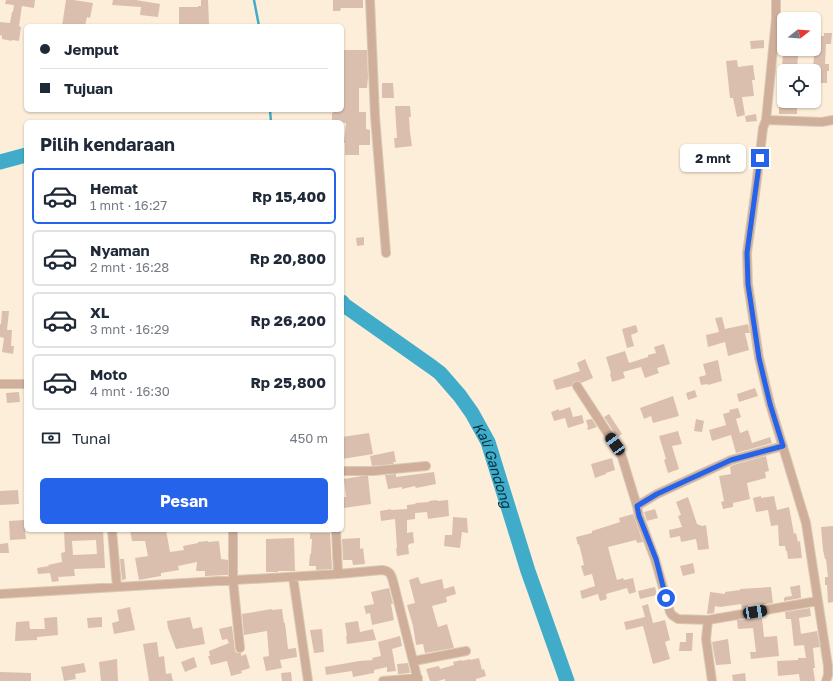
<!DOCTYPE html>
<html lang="id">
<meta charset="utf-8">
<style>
body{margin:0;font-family:"Golos Text",sans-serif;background:#f6f6f7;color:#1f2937;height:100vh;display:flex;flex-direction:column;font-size:15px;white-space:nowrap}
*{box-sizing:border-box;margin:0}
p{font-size:13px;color:#747a83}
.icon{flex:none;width:22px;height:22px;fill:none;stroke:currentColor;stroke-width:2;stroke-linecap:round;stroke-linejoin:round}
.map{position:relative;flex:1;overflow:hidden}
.drawer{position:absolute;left:24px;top:120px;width:320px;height:412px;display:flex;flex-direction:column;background:#fff;border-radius:6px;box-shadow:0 1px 3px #0004}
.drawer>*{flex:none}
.guide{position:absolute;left:24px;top:24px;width:320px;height:88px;border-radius:6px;box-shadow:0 1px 3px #0004;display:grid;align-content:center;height:88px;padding:0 16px;background:#fff}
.needle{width:26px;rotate:73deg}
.buttons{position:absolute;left:777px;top:12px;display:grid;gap:8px}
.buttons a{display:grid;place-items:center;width:44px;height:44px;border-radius:6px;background:#fff;box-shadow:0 1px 3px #0004;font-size:20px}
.end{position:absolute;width:18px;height:18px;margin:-9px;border:5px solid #2563eb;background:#fff;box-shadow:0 0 0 2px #fff}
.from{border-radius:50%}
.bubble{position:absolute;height:28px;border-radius:6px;background:#fff;box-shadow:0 1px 3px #0004;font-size:13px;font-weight:700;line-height:28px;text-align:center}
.car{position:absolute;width:12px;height:24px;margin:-12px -6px;border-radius:5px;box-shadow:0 0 3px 1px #0007;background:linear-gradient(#222 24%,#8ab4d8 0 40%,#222 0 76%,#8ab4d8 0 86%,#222 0)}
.guide b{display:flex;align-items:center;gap:14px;height:38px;font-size:15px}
.guide b+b{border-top:1px solid #e0e1e3}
.guide i{width:10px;height:10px;background:#1f2937}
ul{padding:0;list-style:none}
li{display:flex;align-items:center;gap:12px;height:56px;margin:0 8px 6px;padding:0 8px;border:2px solid #e0e1e3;border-radius:6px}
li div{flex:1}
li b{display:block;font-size:15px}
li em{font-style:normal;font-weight:700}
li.selected{border-color:#2563eb}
li>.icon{width:36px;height:36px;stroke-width:1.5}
h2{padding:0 16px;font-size:18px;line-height:48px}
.pay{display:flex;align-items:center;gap:10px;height:44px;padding:0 16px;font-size:15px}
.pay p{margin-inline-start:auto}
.primary-button{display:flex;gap:8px;margin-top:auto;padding:8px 16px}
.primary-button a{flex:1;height:46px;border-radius:6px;background:#2563eb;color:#fff;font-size:16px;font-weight:700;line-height:46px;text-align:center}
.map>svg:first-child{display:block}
</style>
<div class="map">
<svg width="833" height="681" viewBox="0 0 833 681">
<rect width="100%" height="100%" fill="#fdeed9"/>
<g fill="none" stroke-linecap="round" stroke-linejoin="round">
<path stroke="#41acca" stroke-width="2.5" d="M254,0L259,26
M270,110L271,122"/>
<g stroke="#41acca" stroke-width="15">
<path d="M0,162L26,155"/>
<path id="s1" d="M342,302L344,305L432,367L440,373L460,396L472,413L488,442L528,571L567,681"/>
</g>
</g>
<path fill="#dbbfae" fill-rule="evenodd" d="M6,0H35L34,8L22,6L19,26L21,27L19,41L12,40V41L2,39V36L0,35V22L10,23L12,12H13L14,5L5,4Z
M66,0H74L93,3L90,18L87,17L85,26H62Z
M113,0H136L160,4L158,17L140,15L141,7L112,5Z
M201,0H208L209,24L179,26V7H198V6H201Z
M333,0H363V8H341L340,11H333Z
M824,33H832L831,44H826L825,64H829V71H827V83H817L816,71L813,70L814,56L798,55L797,71L782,70L783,51L792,52V49H814V35L824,36Z
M764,40V48L751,49L750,41Z
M342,50H367L368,77L367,88H359V112H366V129L370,130V145H359V155H345V143H344L346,123L332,122V113H333V110H342Z
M737,60L738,67L753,65L755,80H752L754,96L742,97L745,115L737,117L733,98H730L726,61Z
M382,83H393L394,98H382Z
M779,104H797V114H779Z
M395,106H410L411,117H409L410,132L412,146L395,148L394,138H397Z
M756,114L757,121L746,122L745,116Z
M364,237V245L357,246L356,238Z
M2,311H9L7,330H12L11,346H14L13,354L2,352L4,338L0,337V324H1Z
M722,317L725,329L748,324L750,333H745L749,350L728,356L725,342L708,347L706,335L719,332L715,318Z
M636,325L638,332L631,335L634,346L627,348L622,329Z
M664,344L670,364L657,368L659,373L645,378L641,367L623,372L625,378L612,382L610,374H611L606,357L625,351L629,363L648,357V355L656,353L654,347Z
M585,359L593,378L581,383L579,381H576L574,382L572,386L556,390L553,380L580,371L577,363Z
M718,360L722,381L708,385V384L701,385L699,377L706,375L703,364Z
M755,388L758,396L739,402L737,394Z
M695,390L697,397L688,400L686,393Z
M19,392L20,402L7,403L6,393Z
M673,396L679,416L653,423L651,416L644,419L640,408Z
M570,407L573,417L582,415L584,423L568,428L565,418L554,421L551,412L559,409V411Z
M738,408L741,417L736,419L740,433L748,430L752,443L770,437L772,443L736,453L731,435L712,441L709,430L726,425L723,414L730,412L729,410Z
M609,414L622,434L617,437L604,417Z
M592,419L597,427L588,430L587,428L588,427L586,420Z
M696,419L704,421L702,432L694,431Z
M678,431L682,444L672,446L679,469L668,473L664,460L666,459L659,436Z
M369,433L373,454L342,459V437Z
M394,451L396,462H393L394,464L372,466L370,456Z
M766,456L769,471L765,472L766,478L747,483L750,499L733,503V507L723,509L721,502L724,501L719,476L731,474L730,467L733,465Z
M612,458L615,470L606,473V474L595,478L591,464Z
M434,472L436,484L416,488L415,486L402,489V487L388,489L385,475L396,474V477Z
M362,476H368L371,504L344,508L343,497H346L344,479Z
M18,490L19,504L0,505V491Z
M761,496V498L774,496L777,510L789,507L794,534L796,533L798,542L800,541L802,558L788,559L787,551H786L785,546H779L778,525L771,526L768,510L756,512L753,498Z
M688,497L697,524L702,526L706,525L709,549L698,550L696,539L681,542L680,536L670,538L669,530L682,527L678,516L681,515L676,502Z
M437,500V501L448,500L449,516L428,519L427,512L415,513V519L407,520V533L413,532L414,543L409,544V545H408L409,554L397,556L396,548H397L395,519L381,521L380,511L391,509V510L407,509V505L416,504L415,503L429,502V501Z
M655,509L658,518L647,521L644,512Z
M633,514L643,542L637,543L636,540L608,547L617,580L623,578L624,580L633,578L636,592L629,594L627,588L606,594L607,599L600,601L598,594L582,599L580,591L595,586L592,574L584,576L581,566L584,565L579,544L578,545L576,537L592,533V531L620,522L619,518Z
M453,517L467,518L468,533L462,532L460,548L444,546L445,535H452Z
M24,520L26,539L10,540L9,521Z
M833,526V602L828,603L827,585H825V577H828L826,559H825L823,550L821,527Z
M64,530H103L105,568L74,569L75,576L58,577L59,581L52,582L50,573L38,574L37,568L49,566L48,565L62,562L61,553L65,552ZM96,540L97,554L73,555L72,541Z
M130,530H142V532L149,530H166L170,552L184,550L183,546L198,543V542L208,541V542L219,541L221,559L228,560V575L205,576V571H196L197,562L178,566L179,570L161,573V576L139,580L135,558L148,556L145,541H132Z
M310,533H330L332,569L316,570V566H309L310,554H311L312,539H310Z
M294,538L295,571H278V572H266V539Z
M360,538V549L363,548L365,564L353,565L352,560H343L342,539Z
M8,543L9,553H0V544Z
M120,559H124L126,579L122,580Z
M693,563L695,573L683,576L680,566Z
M418,577L421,584L442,579L444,589L454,586L456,594L446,597L447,602L432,606L438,627L447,624L454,648L425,653L423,644L416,645L413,626L407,605L415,603L409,580Z
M800,585L801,598L784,601V598H785V597L792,596L790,587Z
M655,587L657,595L640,599L638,591Z
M771,587L773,603L761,605V604L748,605V608L742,609L741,604L720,607L715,606L714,613L707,614L710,592L725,594V592L740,590V589Z
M389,588L393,604H391L394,620L372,625L370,613L366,614L364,606L374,604L371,592Z
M648,604L653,623L665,620L670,640L665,642L670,659L653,664L643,626L626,630L624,622L645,617L642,606Z
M130,607L135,630L114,634L112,623L119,621L117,610Z
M810,608L811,616L799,618L801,634L817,631L820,647L813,648L815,668H813L815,681H800L799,674L778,676L777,661L798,660V658H806L804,645L794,646L791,619H786L785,612Z
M272,609V610L282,609L284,623H285L288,649L296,648L297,657L280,660L282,668L266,671L263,657L269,656L267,631L244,635L242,614Z
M57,617L58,635L37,637V640L15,641L16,622L29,621L30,629H45L44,618Z
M102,617V627L88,628L87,618Z
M190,617L193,629L202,627L205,644L176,649L168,628L167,621Z
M762,618L764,637L777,636L779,656L751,659L750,652H756L753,628L738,629L737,620L749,619Z
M358,621L360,632L373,629L376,640L347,644L346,636H347L345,623Z
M232,626L235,651L237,653H241V656L246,654L250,668L241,671L242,673L231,676L227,661L211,665L208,656H210L209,651L229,643L227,639L222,640L219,629Z
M322,629L324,652L314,653L310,630Z
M686,633H693L692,651H679L680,642H686Z
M400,636L402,646L392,649L396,671L387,672V667L374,670V673L353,677L352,671L326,675L325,667L359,661L373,660L372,658L381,656L378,642Z
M728,639L731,664L716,665L712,642Z
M157,642L159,657L164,656L166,674L171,673L173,681H149L143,644Z
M194,657L197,667L185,672L181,662Z
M479,658L482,670L484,669L486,676L476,679V681H445V679L438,681H430L426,669L439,666L440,669L454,665L453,662L462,660V661L470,659V660Z
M117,659L118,681H101L99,662Z
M84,663L86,672L75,674L76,679L64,681L61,667Z
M408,663L410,673L398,674L397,664Z
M0,672L31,673V681H0Z
M291,672L292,681H282L281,673Z
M745,673L746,681H733L732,675Z"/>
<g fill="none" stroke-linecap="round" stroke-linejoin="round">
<g stroke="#d8cab7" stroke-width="10">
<path id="minor" d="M370,0L375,116L386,253
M776,0V19L766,120L763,128L756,187L747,253L748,284L759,358L770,404L806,523L828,666V675L826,681
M766,120L822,122L833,120
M0,384H26
M577,386L618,449L622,457L637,506
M783,446L731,460L657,494L637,506L639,516L655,559L670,612L672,615L678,619L708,620L818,601
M342,471H373L426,466
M112,530L117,587
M233,530V580L240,648
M336,530L338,574
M293,577L308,681
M0,594L338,574L382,570C390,571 391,574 393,581L418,681
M708,620L706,639L712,681
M414,661L466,651
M383,681L418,678"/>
</g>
<use href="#minor" stroke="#cfae9a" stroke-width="8"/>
</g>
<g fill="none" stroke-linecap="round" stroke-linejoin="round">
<path stroke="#2563eb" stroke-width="5" d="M666,598L656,559L639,516L637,506L657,494L731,460L783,446L770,404L759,358L748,284L747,253L756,187L760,158"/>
</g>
<g text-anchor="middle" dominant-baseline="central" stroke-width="3" stroke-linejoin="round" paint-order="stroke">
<g font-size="14" font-style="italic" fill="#00333f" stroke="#fdfdfd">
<text stroke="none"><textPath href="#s1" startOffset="229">Kali Gandong</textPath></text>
</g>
</g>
</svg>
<div class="buttons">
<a><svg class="needle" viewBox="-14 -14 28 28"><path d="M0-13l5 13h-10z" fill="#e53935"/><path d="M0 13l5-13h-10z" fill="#747a83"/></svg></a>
<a><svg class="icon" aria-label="locate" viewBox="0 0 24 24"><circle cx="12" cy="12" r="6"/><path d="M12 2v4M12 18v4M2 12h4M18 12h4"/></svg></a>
</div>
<i class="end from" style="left:666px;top:598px"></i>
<i class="end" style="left:760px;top:158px"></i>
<div class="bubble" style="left:680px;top:144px;width:66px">2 mnt</div>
<i class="car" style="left:615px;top:444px;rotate:325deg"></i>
<i class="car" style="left:755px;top:612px;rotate:81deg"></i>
<div class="guide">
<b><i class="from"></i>Jemput</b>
<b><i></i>Tujuan</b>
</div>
<section class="drawer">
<h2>Pilih kendaraan</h2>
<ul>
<li class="selected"><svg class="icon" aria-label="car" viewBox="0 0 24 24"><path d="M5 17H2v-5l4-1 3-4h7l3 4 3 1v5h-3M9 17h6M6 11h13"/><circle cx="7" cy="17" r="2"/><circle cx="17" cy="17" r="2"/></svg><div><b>Hemat</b><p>1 mnt · 16:27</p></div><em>Rp 15,400</em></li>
<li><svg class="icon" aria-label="car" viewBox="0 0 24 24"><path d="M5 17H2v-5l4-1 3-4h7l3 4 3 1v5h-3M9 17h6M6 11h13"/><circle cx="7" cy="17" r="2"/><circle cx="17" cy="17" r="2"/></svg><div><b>Nyaman</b><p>2 mnt · 16:28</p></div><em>Rp 20,800</em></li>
<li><svg class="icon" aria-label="car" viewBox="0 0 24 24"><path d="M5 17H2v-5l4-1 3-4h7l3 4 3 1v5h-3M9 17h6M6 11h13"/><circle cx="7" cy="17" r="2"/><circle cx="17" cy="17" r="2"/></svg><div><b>XL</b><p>3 mnt · 16:29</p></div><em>Rp 26,200</em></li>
<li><svg class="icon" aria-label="car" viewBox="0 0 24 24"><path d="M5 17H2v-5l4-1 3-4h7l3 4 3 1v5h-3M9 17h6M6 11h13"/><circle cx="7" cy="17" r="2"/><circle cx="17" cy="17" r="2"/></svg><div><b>Moto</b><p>4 mnt · 16:30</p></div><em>Rp 25,800</em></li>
</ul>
<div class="pay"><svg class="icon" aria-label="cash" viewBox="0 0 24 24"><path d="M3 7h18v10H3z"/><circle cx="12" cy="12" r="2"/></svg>Tunai<p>450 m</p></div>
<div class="primary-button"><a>Pesan</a></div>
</section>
</div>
